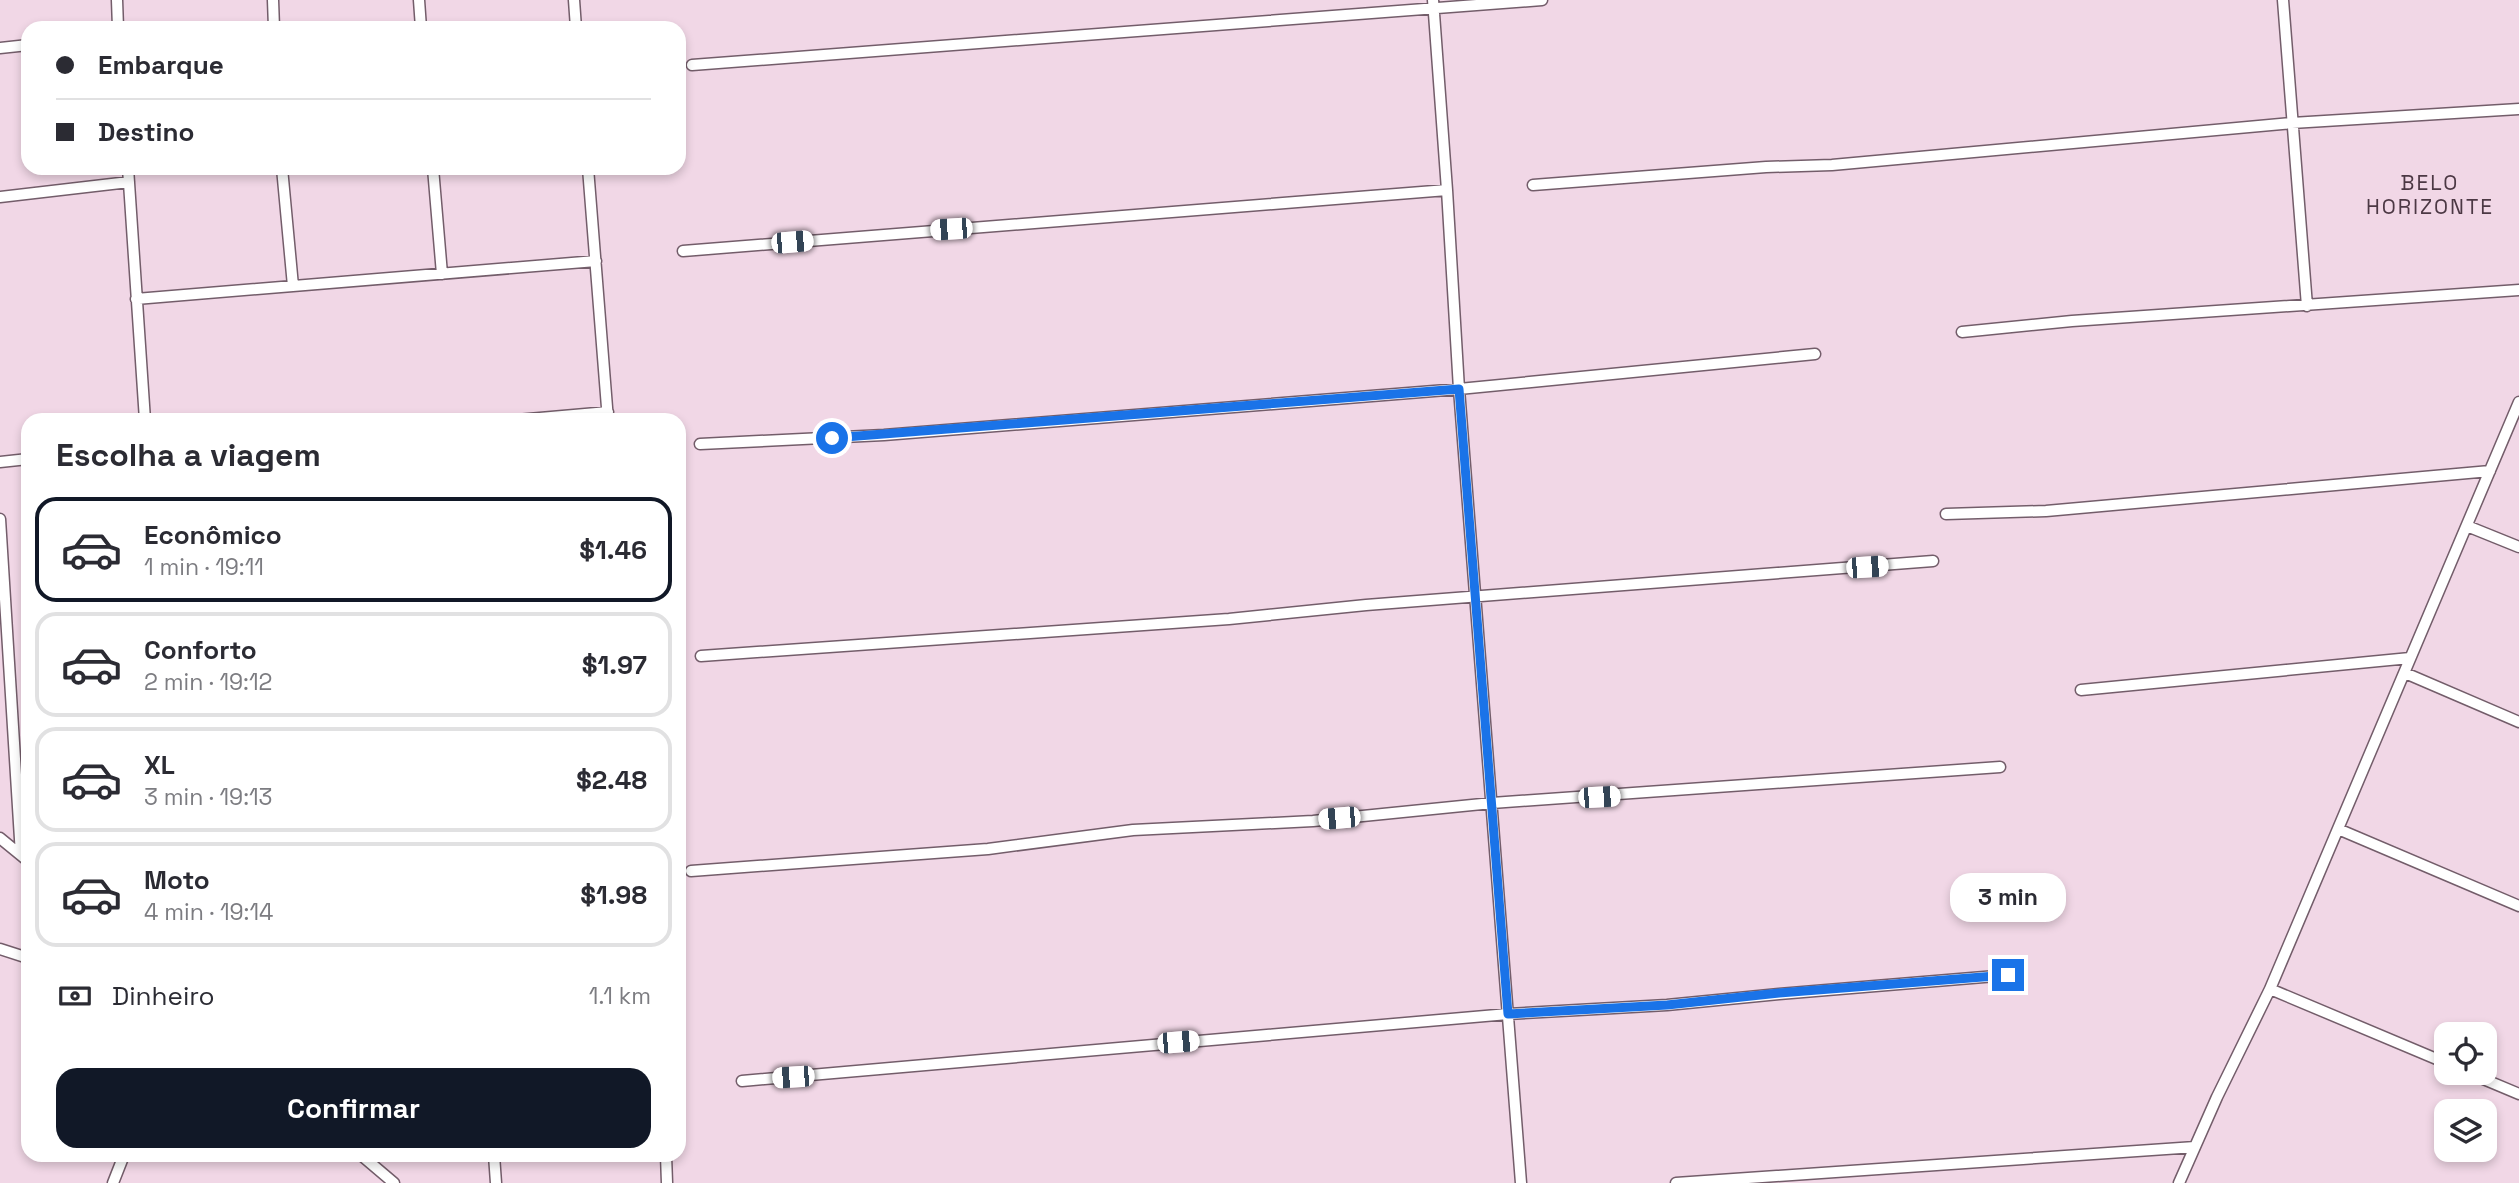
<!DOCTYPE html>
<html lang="pt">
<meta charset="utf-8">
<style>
body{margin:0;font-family:"Space Grotesk",sans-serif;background:#f2f2f3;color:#2b2b33;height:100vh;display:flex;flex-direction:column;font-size:26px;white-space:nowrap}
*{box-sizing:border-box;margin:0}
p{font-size:23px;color:#7c7c81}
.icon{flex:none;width:38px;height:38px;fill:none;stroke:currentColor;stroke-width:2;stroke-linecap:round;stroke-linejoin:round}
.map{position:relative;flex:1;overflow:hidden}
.side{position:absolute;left:21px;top:413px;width:665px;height:749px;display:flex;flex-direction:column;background:#fff;border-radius:21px;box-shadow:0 4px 10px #0003}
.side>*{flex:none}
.guide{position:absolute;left:21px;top:21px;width:665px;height:154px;border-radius:21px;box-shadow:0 4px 10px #0003;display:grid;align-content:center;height:154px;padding:0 35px;background:#fff}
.fabs{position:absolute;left:2434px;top:1022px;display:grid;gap:14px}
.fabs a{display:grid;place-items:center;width:63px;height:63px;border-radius:14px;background:#fff;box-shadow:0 4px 10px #0003;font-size:35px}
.end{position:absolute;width:32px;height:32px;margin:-16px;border:9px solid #1a73e8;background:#fff;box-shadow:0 0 0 4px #fff}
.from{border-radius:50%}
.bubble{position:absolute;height:49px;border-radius:21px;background:#fff;box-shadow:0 4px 10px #0003;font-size:23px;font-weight:700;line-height:49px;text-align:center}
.car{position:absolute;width:21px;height:42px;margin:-21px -10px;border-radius:9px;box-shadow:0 0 5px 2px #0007;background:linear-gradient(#fff 24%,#345 0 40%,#fff 0 76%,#345 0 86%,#fff 0)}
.guide b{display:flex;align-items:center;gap:24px;height:66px;font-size:26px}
.guide b+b{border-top:2px solid #e1e1e2}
.guide i{width:18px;height:18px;background:#2b2b33}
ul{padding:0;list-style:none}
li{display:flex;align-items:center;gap:21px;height:105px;margin:0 14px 10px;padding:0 21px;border:4px solid #e1e1e2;border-radius:21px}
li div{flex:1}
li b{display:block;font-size:26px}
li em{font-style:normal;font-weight:700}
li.selected{border-color:#111827}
li>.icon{width:63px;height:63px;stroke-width:1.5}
h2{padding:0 35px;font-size:32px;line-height:84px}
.pay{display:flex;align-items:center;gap:18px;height:77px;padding:0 35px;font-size:26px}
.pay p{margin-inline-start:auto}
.primary-button{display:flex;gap:14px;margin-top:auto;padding:14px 35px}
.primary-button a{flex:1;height:80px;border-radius:21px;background:#111827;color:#fff;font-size:28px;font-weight:700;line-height:80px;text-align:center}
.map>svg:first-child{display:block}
</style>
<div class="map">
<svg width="2519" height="1183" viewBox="0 0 2519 1183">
<rect width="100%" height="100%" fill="#f1d7e6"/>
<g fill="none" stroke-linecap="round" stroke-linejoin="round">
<g stroke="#735d6a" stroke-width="13">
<path id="minor" d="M117,0L118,28
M273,0L274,28
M419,0L421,28
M574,0L576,28
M1433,0L1447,190L1459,389L1521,1183
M2283,0L2307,306
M0,48L28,45
M692,65L1542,0
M128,168L145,420
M282,168L293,286
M433,168L442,274
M588,168L608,420
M1533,185L1766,167L1832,165L2292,123L2519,109
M0,197L129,182
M683,251L1447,190
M136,299L596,261
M1962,332L2072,321L2519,290
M517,420L608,412
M700,444L884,435L1459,389L1815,354
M0,462L28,459
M1946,514L2046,511L2490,471
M0,519L21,855
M2467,526L2519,547
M701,656L1229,619L1366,605L1933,561
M2405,673L2519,722
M2081,690L2410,658
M2338,829L2519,906
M0,838L28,861
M691,871L988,849L1133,830L1313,821L1492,803L2000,767
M0,949L28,958
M2270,989L2446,1063
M2469,1073L2519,1094
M742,1081L1508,1014L1667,1005L1779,994L2008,975
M361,1155L394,1183
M494,1155L496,1183
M666,1155L667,1183
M113,1183L124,1155
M1676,1183L2195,1147
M2179,1183L2217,1097L2270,989L2519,402"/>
</g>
<use href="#minor" stroke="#fff" stroke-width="10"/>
</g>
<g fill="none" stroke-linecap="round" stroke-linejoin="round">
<path stroke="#1a73e8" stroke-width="9" d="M832,438L1459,389L1508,1014L1667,1005L1779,993L2008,975"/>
</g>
<g text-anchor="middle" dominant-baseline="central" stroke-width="7" stroke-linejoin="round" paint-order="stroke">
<g font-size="21" letter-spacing="2" fill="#4c3844" stroke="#f1d7e6">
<text x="2430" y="182">BELO<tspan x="2430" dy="24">HORIZONTE</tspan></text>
</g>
</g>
</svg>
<div class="fabs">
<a><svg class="icon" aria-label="locate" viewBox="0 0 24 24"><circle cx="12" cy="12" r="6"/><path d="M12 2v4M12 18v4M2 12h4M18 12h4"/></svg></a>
<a><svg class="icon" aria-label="layers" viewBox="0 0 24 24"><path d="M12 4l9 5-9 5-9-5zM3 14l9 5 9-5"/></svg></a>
</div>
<i class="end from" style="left:832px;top:438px"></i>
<i class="end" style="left:2008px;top:975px"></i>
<div class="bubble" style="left:1950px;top:873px;width:116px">3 min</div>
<i class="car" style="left:951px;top:229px;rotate:266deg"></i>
<i class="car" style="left:792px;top:242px;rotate:85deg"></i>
<i class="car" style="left:1867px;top:567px;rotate:86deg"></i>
<i class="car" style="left:1599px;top:797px;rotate:87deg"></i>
<i class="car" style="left:1339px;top:818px;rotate:265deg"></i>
<i class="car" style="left:1178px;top:1042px;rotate:85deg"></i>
<i class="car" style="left:793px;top:1077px;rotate:266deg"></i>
<div class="guide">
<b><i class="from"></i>Embarque</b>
<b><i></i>Destino</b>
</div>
<section class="side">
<h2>Escolha a viagem</h2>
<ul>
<li class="selected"><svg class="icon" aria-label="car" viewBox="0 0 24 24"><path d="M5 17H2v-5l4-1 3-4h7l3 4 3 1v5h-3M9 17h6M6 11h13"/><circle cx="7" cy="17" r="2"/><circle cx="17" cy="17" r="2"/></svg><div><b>Econômico</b><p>1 min · 19:11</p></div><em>$1.46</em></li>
<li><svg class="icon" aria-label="car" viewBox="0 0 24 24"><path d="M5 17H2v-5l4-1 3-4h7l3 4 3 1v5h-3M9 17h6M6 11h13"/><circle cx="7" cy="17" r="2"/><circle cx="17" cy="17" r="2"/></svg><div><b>Conforto</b><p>2 min · 19:12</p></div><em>$1.97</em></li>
<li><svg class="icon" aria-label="car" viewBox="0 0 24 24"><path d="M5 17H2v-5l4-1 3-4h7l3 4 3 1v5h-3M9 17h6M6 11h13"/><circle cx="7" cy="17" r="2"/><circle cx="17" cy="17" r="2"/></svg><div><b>XL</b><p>3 min · 19:13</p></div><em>$2.48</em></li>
<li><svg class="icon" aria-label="car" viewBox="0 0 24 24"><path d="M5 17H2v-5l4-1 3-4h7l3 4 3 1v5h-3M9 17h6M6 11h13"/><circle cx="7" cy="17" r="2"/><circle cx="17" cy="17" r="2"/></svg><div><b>Moto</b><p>4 min · 19:14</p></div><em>$1.98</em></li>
</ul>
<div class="pay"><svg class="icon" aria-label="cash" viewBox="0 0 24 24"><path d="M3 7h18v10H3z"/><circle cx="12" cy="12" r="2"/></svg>Dinheiro<p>1.1 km</p></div>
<div class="primary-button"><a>Confirmar</a></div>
</section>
</div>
